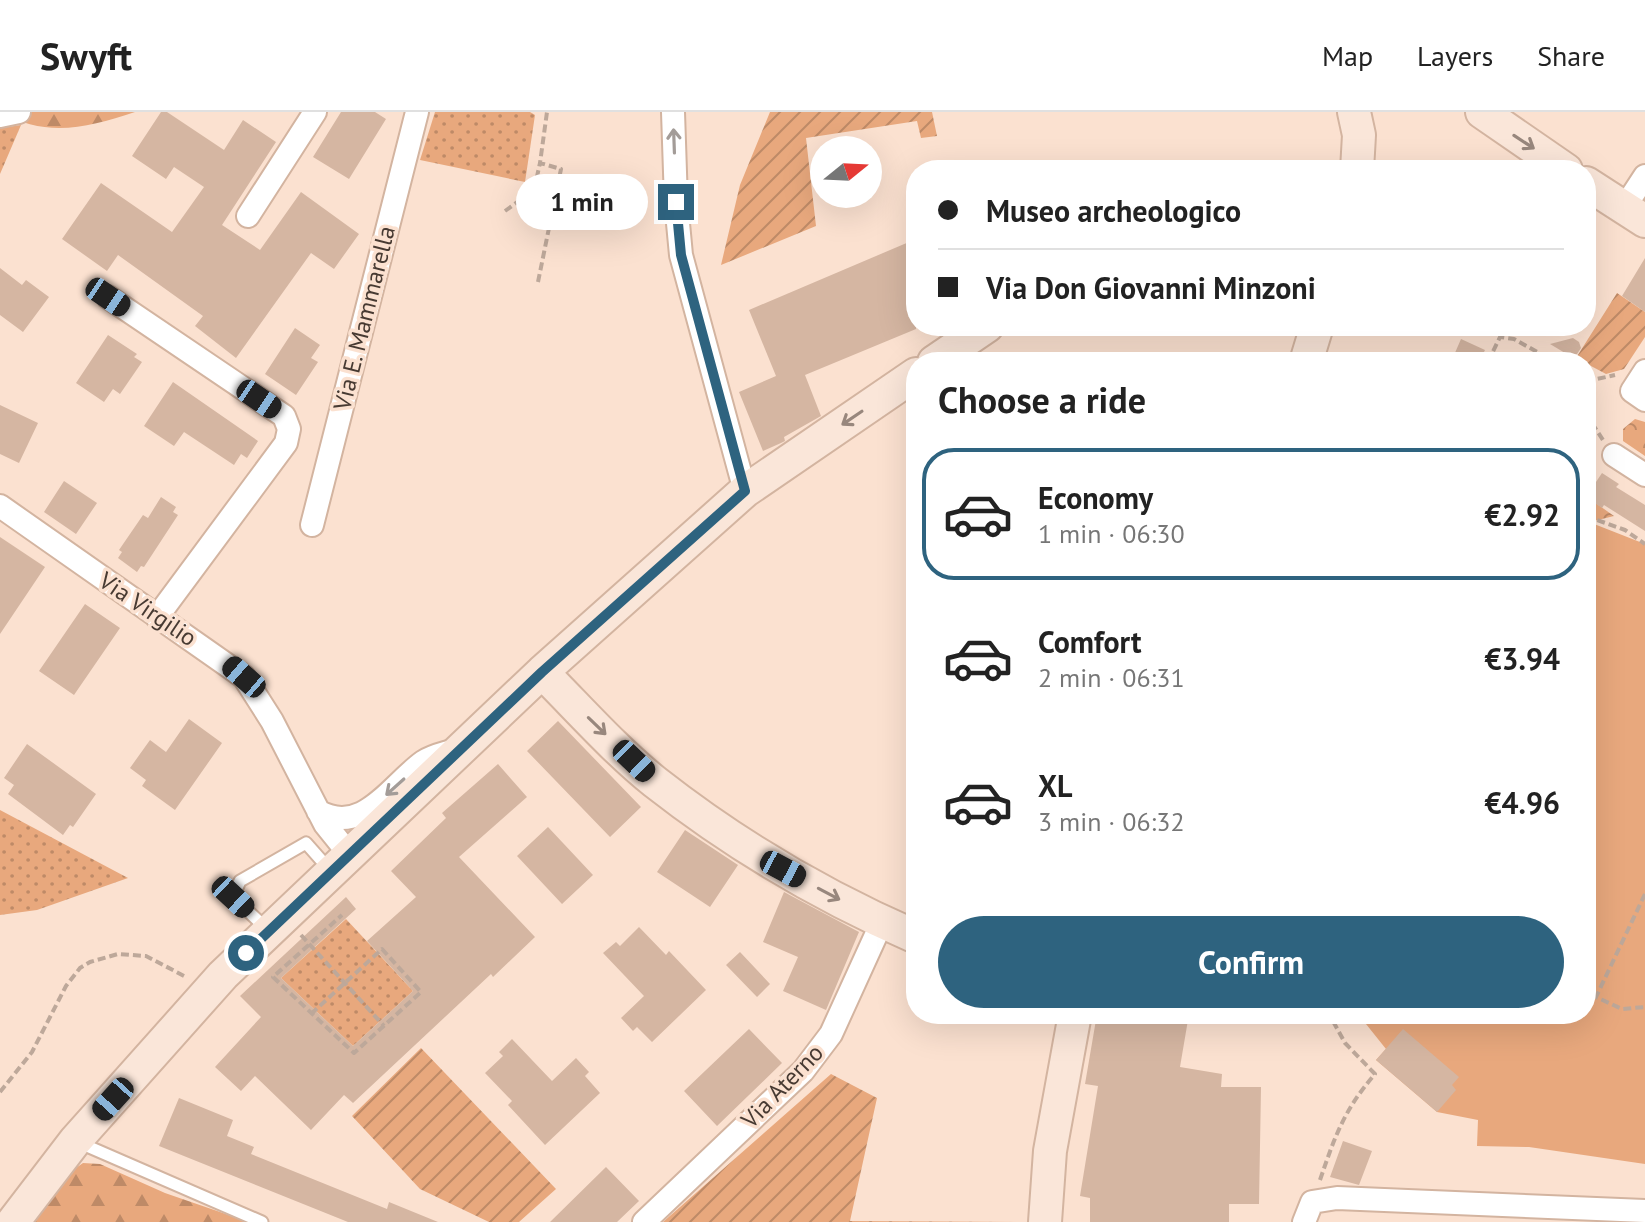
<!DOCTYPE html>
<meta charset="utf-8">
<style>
body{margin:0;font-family:"PT Sans",sans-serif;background:#f6f6f6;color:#222;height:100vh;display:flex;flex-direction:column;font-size:30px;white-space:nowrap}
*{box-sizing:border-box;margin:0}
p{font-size:26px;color:#767676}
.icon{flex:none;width:44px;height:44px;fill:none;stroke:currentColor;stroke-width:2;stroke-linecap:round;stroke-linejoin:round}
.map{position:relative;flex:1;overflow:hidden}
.drawer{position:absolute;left:906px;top:240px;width:690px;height:672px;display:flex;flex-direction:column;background:#fff;border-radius:32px;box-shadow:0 8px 32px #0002}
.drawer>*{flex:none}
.guide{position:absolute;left:906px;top:48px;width:690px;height:176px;border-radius:32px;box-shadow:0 8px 32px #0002;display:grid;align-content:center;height:176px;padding:0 32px;background:#fff}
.needle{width:52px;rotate:72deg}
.controls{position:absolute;left:810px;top:24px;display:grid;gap:16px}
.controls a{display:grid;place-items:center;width:72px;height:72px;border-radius:50%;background:#fff;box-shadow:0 8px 32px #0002;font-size:40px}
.end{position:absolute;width:36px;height:36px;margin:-18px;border:10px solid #2e637f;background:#fff;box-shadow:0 0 0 4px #fff}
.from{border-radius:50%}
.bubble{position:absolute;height:56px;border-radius:28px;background:#fff;box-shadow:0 8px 32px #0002;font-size:26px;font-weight:600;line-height:56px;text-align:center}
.car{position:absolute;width:24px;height:48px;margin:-24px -12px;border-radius:10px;box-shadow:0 0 6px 2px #0007;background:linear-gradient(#222 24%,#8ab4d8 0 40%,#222 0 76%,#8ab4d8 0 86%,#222 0)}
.guide b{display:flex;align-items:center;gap:28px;height:76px;font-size:30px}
.guide b+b{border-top:2px solid #e0e0e0}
.guide i{width:20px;height:20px;background:#222}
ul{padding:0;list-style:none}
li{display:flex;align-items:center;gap:24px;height:132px;margin:0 16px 12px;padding:0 16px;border:4px solid transparent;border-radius:32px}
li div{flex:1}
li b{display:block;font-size:30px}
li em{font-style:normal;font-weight:600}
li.on{border-color:#2e637f}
li>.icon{width:72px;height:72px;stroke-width:1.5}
h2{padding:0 32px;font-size:36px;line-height:96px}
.cta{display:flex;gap:16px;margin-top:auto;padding:16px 32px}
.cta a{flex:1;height:92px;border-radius:48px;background:#2e637f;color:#fff;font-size:32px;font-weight:600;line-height:92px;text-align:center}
header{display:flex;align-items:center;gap:48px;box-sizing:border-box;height:112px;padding:0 40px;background:#fff;border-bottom:2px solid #e0e0e0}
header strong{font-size:38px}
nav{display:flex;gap:44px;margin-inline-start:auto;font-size:28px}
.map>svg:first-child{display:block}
</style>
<header>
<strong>Swyft</strong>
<nav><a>Map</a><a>Layers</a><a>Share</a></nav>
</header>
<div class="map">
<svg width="1645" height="1110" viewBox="0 0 1645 1110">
<defs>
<pattern id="grass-dots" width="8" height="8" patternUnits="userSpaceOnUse" patternTransform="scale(2)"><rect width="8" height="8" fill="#e8a87d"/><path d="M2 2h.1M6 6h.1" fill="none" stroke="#be8a67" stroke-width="1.8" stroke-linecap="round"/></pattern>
<pattern id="forest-firs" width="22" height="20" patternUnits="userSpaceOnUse" patternTransform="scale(2)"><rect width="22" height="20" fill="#e8a87d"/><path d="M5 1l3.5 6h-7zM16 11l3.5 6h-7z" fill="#be8a67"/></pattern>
<pattern id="park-crowns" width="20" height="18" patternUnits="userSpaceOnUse" patternTransform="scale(2)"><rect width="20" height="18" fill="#e8a87d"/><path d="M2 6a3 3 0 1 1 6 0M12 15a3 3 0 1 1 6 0" fill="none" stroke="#be8a67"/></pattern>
<pattern id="garden-furrows" width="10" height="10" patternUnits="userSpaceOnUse" patternTransform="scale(2)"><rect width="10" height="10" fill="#e8a87d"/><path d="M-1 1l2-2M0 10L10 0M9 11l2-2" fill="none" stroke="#be8a67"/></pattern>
</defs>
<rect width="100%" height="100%" fill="#fbe1d0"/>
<path fill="url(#grass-dots)" d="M435,0H530L535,3L525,70L420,48Z
M21,13L0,62V16Z
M0,698L128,766L37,798L0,803Z
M346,807L413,879L353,934L281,866Z"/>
<path fill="url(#forest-firs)" d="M0,0H135C87,16 46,26 0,0Z
M83,1051L100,1052L165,1081L249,1110H23L59,1068Z"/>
<path fill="url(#park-crowns)" d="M1635,307L1645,310V344L1623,329V317Z
M1586,370L1593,374L1587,385L1614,404L1586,411Z"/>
<path fill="url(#garden-furrows)" d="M770,0H932L937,24L921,26L917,9L806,26L816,114L721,153L740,73Z
M1617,181L1645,200V225L1624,257L1606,262L1576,246Z
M421,936L556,1077L519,1110H489L420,1077L352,1004Z
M831,962L877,986L850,1109L1028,1110H663Z"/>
<path fill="#e8a87d" d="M1589,410L1645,432V1052L1529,1035L1477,1034L1478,1008L1437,1000L1376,948L1386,937L1358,902H1586V411Z"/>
<path fill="#d5b6a2" d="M161,0H167L224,38L243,8L276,30L222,113L260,138L301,80L359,122L334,157L311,141L236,246L195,214L203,204L118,143L107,159L62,127L101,71L172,120L204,75L174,55L166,67L132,44Z
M341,0H375L386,7L349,67L313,45Z
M916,127V217L805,263L821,304L784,325L785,329L781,331L763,339L739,280L776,264L749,198Z
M1645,146V200L1622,184Z
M0,156L22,173L26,168L49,185L23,220L0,203Z
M295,216L320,233L311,246L318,250L296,283L265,262Z
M108,223L137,242L134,245L142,250L120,282L113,277L104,290L76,271Z
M1573,226L1579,230L1581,236L1577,242L1570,244L1550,232Z
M1461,227L1485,238L1479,250H1451Z
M173,270L258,329L247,346L241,342L234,353L184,320L174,334L144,314Z
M0,293L38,311L19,351L0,342Z
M1602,361L1619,372L1616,375L1645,393V419L1604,393L1602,396L1586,385Z
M64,369L97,391L76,422L44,400Z
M161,385L176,395L173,400L178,403L144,455L141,454L137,460L118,446L122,440L119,438L143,403L148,406Z
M0,425L45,455L0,522Z
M85,492L120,516L74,583L39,559Z
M189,607L222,631L175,698L142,674L146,668L130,656L150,628L166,640Z
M558,609L641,695L610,725L527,639Z
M27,632L96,682L73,715L70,713L63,723L8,682L14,673L4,666Z
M498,652L527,685L459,745L535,825L493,865L491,862L353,991L344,983L311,1018L255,964L241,979L215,955L261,905L240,884L346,785L356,797L281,866L353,934L413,879L367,829L416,785L391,759L446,706L442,701Z
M548,715L593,763L562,792L517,744Z
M685,718L738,753L710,795L657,760Z
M784,780L859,820L826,898L783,879L798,845L763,830Z
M639,815L666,843L669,839L706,878L652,930L637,915L633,919L621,906L644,884L603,841L616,830L620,834Z
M740,840L770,872L757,885L726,853Z
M1097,902H1189L1180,955L1222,962L1221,975H1261L1259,1092H1229V1110H1090V1086L1080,1084L1098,974L1085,972Z
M749,917L782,951L717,1014L684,979Z
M1403,917L1459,965L1452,973L1456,978L1437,1000L1376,948Z
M512,927L552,969L576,946L589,960L585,964L600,981L545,1033L508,993L512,989L485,961L503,944L499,940Z
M179,986L233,1008L227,1024L254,1035L251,1042L387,1097L389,1090L438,1110H348L159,1034Z
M1343,1029L1372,1039L1359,1073L1330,1065Z
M606,1055L639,1089L617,1110H550Z"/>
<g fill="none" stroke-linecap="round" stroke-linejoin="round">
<g stroke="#d3b4a0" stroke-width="15">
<path id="lane" d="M267,817L233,785L240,769L306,731L329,757
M80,1031L262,1110"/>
</g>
<g stroke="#d3b4a0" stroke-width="26">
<path id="street" d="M673,0L676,90L681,143L745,379
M0,4L19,0
M1624,96L1645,64
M248,104L315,0
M108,185L284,304L289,317L286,331L157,505
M1645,259L1632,279L1645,288
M1614,343L1645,363
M0,394L244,565L272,609L325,712L350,743
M312,413L417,0
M318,699C362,725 391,673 423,650C432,644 442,642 452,639
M644,1110L803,959L831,922L882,810
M1304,1110L1312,1090L1337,1086L1645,1099"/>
</g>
<g stroke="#d3b4a0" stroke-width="36">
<path id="secondary" d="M1354,0L1359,23L1357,58
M1482,0L1566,58
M1586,71L1645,109
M934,250L987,214
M1306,250L1317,214
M542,560C578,596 615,638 655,670C734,732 824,785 916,825
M13,1110L75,1029L223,863L542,560L745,379L916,262
M1045,1110L1050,1039L1075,902"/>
</g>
<path stroke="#bda89a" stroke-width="4" stroke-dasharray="8 4" stroke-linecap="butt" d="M505,99L534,78L540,51
M538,170L561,57L540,51L547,0
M1488,250L1500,225L1514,227L1555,250
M1586,265L1597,267L1615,263
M1592,311L1603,328
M1586,404L1625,418L1645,432
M1645,782L1596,885L1622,897L1645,895
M301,823L384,914
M311,902L382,837L421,880L354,941L273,865L342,803
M0,980L32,940L66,874L80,856L90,850L118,842L146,844L186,865
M1320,1068C1335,1024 1344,998 1375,962L1345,931L1329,902"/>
<use href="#lane" stroke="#fff" stroke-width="11"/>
<use href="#street" stroke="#fff" stroke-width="22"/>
<use href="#secondary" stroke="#fae6d9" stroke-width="32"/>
</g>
<defs><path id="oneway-shaft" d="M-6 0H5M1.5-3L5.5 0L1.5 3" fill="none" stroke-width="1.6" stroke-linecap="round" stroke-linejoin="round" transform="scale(2)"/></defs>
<g stroke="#a39c98">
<use href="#oneway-shaft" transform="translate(674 29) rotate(-92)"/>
<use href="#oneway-shaft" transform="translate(395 675) rotate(138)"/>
</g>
<g stroke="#98877d">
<use href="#oneway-shaft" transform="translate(1524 30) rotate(33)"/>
<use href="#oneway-shaft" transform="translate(852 306) rotate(146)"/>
<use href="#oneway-shaft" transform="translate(597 614) rotate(44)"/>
<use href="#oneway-shaft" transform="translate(829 782) rotate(28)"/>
</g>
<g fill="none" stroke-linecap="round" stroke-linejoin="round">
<path stroke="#2e637f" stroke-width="10" d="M246,841L542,560L745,379L681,143L676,90"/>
</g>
<g text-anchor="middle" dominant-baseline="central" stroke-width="7" stroke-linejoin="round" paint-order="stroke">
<g font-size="24" fill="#473a32" stroke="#fbe1d0">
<text transform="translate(364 206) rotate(-76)">Via E. Mammarella</text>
<text transform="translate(148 497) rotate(34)">Via Virgilio</text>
<text transform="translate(782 974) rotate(-46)">Via Aterno</text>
</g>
</g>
</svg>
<div class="controls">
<a><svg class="needle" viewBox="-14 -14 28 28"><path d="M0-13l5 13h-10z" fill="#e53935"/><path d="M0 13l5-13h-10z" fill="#767676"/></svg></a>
</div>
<i class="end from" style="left:246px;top:841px"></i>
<i class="end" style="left:676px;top:90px"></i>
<div class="bubble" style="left:516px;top:62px;width:132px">1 min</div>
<i class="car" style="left:108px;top:185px;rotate:124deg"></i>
<i class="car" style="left:259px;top:287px;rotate:124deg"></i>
<i class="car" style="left:244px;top:565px;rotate:311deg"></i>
<i class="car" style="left:634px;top:649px;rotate:134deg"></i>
<i class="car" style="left:783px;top:757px;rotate:118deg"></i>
<i class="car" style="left:233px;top:785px;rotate:133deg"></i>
<i class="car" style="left:113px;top:987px;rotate:222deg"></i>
<div class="guide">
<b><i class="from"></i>Museo archeologico</b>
<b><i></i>Via Don Giovanni Minzoni</b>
</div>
<section class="drawer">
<h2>Choose a ride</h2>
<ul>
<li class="on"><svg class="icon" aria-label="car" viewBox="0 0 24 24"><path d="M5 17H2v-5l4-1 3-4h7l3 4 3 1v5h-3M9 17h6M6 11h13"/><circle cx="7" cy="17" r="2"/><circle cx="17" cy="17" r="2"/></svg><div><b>Economy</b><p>1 min · 06:30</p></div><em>€2.92</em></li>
<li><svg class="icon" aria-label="car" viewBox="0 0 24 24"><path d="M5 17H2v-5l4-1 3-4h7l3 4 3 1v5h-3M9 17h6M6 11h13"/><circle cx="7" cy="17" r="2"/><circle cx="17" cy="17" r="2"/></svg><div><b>Comfort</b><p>2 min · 06:31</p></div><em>€3.94</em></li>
<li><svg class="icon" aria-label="car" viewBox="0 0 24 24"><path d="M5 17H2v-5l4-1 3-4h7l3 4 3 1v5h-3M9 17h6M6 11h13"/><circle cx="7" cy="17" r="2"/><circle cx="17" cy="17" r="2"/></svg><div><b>XL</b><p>3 min · 06:32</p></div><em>€4.96</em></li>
</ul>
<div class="cta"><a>Confirm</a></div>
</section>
</div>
